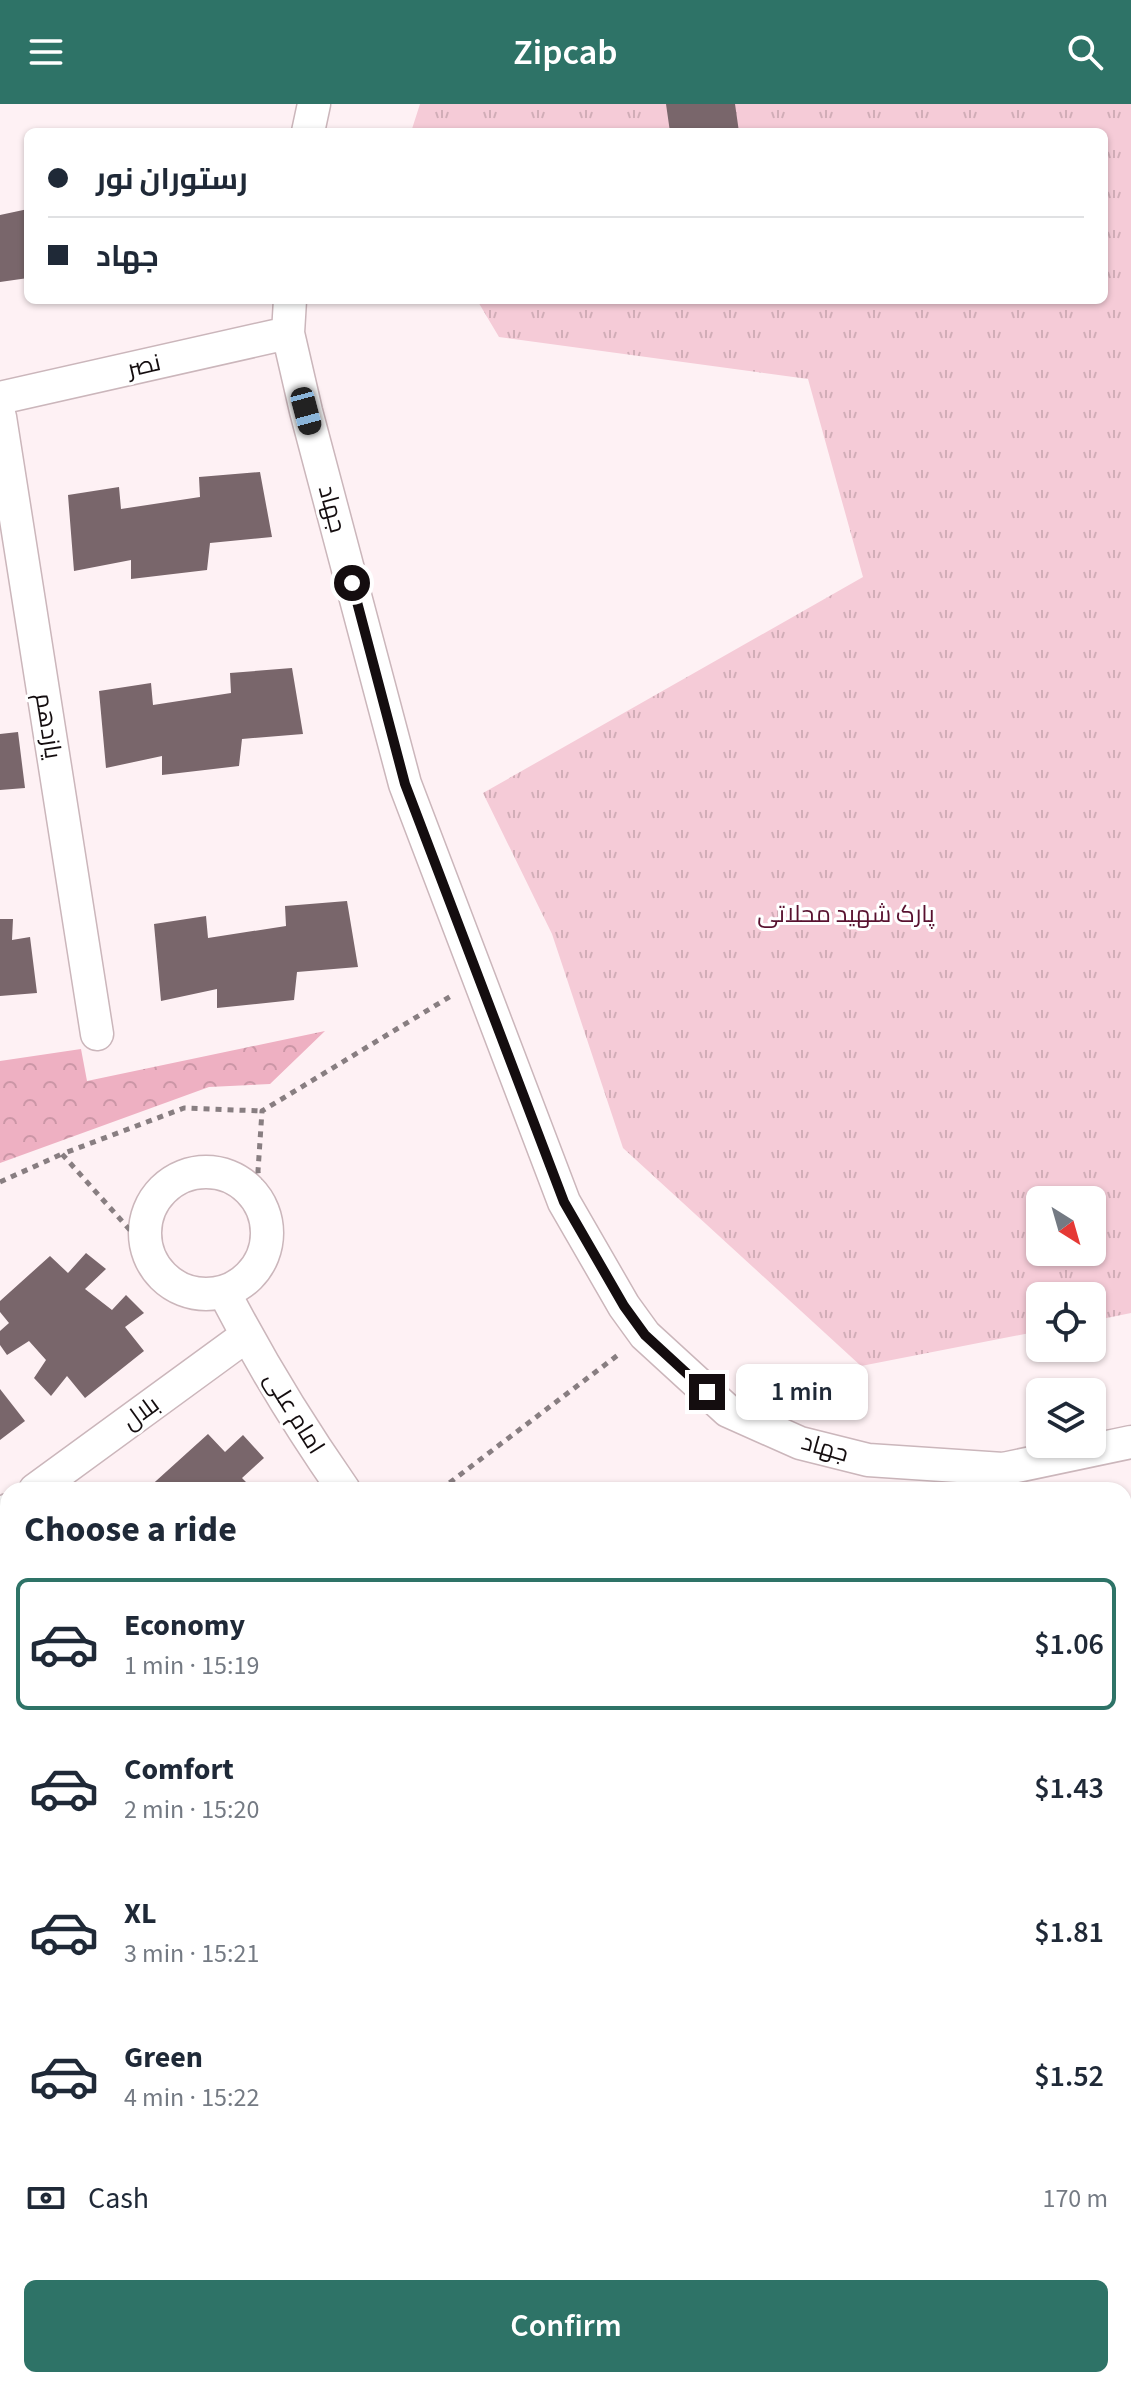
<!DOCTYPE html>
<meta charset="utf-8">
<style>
body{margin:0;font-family:"Source Sans 3",Cairo,sans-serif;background:#f6f6f7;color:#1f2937;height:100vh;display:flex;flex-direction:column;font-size:30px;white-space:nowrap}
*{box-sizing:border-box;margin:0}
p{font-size:26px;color:#747a83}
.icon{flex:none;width:44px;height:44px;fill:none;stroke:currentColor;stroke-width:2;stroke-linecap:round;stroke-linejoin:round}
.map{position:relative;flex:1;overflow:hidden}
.panel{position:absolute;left:0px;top:1378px;width:1132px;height:906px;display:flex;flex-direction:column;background:#fff;border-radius:24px 24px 0 0;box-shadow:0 2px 6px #0004}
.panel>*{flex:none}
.banner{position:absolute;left:24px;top:24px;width:1084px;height:176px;border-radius:12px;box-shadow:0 2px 6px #0004;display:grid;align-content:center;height:176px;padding:0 24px;background:#fff}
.needle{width:52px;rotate:143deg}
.fabs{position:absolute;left:1026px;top:1082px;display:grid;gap:16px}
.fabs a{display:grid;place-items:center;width:80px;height:80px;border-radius:12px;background:#fff;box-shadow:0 2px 6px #0004;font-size:40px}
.end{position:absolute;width:36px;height:36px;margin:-18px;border:10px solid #140d0f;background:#fff;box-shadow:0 0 0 4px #fff}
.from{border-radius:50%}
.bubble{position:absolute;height:56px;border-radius:12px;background:#fff;box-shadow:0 2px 6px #0004;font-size:26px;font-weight:600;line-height:56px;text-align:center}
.car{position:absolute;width:24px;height:48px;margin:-24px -12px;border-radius:10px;box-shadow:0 0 6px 2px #0007;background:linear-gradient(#222 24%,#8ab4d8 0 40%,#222 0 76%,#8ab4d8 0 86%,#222 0)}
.banner b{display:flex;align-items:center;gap:28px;height:76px;font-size:30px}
.banner b+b{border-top:2px solid #e0e1e3}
.banner i{width:20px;height:20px;background:#1f2937}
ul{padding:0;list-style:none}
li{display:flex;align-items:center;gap:24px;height:132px;margin:0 16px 12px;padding:0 8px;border:4px solid transparent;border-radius:12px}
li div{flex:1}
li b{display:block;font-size:30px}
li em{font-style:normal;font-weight:600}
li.active{border-color:#2e7367}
li>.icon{width:72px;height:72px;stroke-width:1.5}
h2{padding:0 24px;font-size:36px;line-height:96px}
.pay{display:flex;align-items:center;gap:20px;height:88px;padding:0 24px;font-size:30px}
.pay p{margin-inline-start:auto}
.primary-button{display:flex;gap:16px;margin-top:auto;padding:16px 24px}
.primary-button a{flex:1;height:92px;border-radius:12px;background:#2e7367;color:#fff;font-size:32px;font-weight:600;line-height:92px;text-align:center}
header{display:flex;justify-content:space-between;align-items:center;height:104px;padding:0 24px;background:#2e7367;color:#fff;font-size:36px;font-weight:600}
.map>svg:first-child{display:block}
</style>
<header><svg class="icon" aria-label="menu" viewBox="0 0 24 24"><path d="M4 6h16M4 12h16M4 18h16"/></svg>Zipcab<svg class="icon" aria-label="search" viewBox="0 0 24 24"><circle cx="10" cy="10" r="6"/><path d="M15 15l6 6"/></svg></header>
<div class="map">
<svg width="1131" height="2283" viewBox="0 0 1131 2283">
<defs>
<pattern id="forest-crowns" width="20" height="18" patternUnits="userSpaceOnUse" patternTransform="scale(2)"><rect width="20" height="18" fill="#eeb0c2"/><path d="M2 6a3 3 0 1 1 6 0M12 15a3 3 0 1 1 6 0" fill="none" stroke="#cb96a6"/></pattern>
<pattern id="park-tufts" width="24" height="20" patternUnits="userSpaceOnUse" patternTransform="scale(2)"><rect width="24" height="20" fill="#f5cbd7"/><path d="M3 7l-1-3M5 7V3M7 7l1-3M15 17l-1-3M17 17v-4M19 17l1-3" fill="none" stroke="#d1adb7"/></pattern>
</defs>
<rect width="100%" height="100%" fill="#fef1f4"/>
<path fill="url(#forest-crowns)" d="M325,927L270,980L209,983L0,1059V957L81,945L87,977Z"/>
<path fill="url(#park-tufts)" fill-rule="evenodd" d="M420,0H1131V1209L1092,1217V1192H1040V1227L861,1262L623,1044L552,830L483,689L863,473L808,275L499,233L477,196H1104V28H411ZM1040,1096H1092V1148H1040Z"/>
<path fill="#79666b" d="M666,0H735L739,28H670Z
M28,105V174L0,178V111Z
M260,368L272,433L210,439L207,466L131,475V456L74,467L68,391L119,383L121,405L200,393L199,373Z
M292,564L303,630L242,635L239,662L162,671V652L106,664L99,587L151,579L153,601L231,589L230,569Z
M18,628L25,684L0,686V630Z
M347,797L358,863L297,868L294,896L217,904V885L161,897L154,820L206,812L208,834L286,822L285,802Z
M0,815H13L12,836L30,833L37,889L0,892Z
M86,1149L106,1165L85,1185L112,1206L126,1191L144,1209L125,1223L144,1247L85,1294L67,1272L51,1292L34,1274L46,1256L29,1237L7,1251L0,1241V1227L9,1219L0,1208V1197L50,1152L68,1169Z
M0,1285L25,1317L0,1336Z
M208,1330L225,1348L243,1331L264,1354L242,1374L254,1386H146Z
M1124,1867L1131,1874V1968L1124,1973Z
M0,1902L8,1913V2005L0,2011Z
M1125,2188L1131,2209V2283H1041L1038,2276H1124Z
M188,2276H260L266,2283H178Z
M581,2276H706L697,2283H571Z
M894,2276H917L924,2283H887Z
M932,2276H950L957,2283H924Z"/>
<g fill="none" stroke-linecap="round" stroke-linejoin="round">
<g stroke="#cbb6bb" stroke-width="35">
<path id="street" d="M308,28L314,0
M290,196L288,229L306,307L405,680L564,1098L624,1202L645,1231L728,1307L800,1339L868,1356L1003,1365L1131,1338
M0,294L288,229
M0,313L97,930
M145 1129a61 61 0 1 1 122 0a61 61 0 1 1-122 0Z
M224,1188C259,1256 300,1323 344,1386
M35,1386L246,1232
M0,1412L8,1406
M0,1723L8,1716
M1124,1788H1131
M1124,1823L1131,1827
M0,2049L8,2043
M33,2283L44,2276
M327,2283L329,2276
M780,2283L789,2276"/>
</g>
<path stroke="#887e81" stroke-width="5" stroke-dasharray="6 6" stroke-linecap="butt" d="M0,1078L62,1050
M262,1105L258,1067L262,1007L451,892
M146,1144L62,1050L184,1004L262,1007
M440,1386L618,1251
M1124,2083L1131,2082
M971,2276L976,2283"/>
<use href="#street" stroke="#fff" stroke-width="32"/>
</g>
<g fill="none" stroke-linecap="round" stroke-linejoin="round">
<path stroke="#140d0f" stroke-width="10" d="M352,479L405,680L564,1098L624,1202L645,1231L707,1288"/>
</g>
<g text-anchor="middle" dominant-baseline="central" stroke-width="6" stroke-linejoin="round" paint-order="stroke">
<g font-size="24" fill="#140d0f" stroke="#fff">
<text transform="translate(144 262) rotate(-13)">نصر</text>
<text transform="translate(332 405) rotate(75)">جهاد</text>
<text transform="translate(48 622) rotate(81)">یازدهم</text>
<text transform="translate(141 1309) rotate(-36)">بلال</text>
<text transform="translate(294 1309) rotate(58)">امام علی</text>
<text transform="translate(825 1344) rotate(16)">جهاد</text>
</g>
<g font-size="24" fill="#58112f" stroke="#fff">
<text x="846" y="810">پارک شهید محلاتی</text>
</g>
</g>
</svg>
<div class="fabs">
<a><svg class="needle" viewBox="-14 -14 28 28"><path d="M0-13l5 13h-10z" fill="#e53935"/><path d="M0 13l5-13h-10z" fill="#747a83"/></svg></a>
<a><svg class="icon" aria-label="locate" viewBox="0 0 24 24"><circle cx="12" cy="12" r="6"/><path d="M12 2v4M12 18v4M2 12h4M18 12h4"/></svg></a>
<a><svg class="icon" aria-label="layers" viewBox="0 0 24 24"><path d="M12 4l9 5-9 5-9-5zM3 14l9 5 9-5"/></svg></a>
</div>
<i class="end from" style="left:352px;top:479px"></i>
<i class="end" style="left:707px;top:1288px"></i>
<div class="bubble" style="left:736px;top:1260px;width:132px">1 min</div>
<i class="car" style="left:306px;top:307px;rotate:165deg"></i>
<div class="banner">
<b><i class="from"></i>رستوران نور</b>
<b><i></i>جهاد</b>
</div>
<section class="panel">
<h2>Choose a ride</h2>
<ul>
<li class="active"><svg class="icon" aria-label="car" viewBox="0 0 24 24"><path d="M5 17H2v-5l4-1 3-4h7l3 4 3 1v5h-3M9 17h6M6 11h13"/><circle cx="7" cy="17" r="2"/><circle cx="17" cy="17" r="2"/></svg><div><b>Economy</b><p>1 min · 15:19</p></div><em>$1.06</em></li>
<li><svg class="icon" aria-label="car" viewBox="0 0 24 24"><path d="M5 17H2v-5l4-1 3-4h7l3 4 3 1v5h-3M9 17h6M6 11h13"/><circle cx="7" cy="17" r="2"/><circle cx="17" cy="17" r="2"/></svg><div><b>Comfort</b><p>2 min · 15:20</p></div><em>$1.43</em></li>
<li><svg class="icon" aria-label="car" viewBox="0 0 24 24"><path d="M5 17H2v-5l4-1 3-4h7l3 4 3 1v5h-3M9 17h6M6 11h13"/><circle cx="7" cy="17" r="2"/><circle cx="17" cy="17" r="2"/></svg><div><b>XL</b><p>3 min · 15:21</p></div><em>$1.81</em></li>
<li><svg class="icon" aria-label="car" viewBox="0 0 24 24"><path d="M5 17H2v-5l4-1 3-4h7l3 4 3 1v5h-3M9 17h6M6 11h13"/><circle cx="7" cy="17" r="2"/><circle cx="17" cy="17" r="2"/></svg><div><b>Green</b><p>4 min · 15:22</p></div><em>$1.52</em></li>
</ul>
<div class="pay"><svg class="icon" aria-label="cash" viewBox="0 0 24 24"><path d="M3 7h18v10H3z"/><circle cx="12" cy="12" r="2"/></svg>Cash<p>170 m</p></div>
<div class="primary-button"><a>Confirm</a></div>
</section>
</div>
